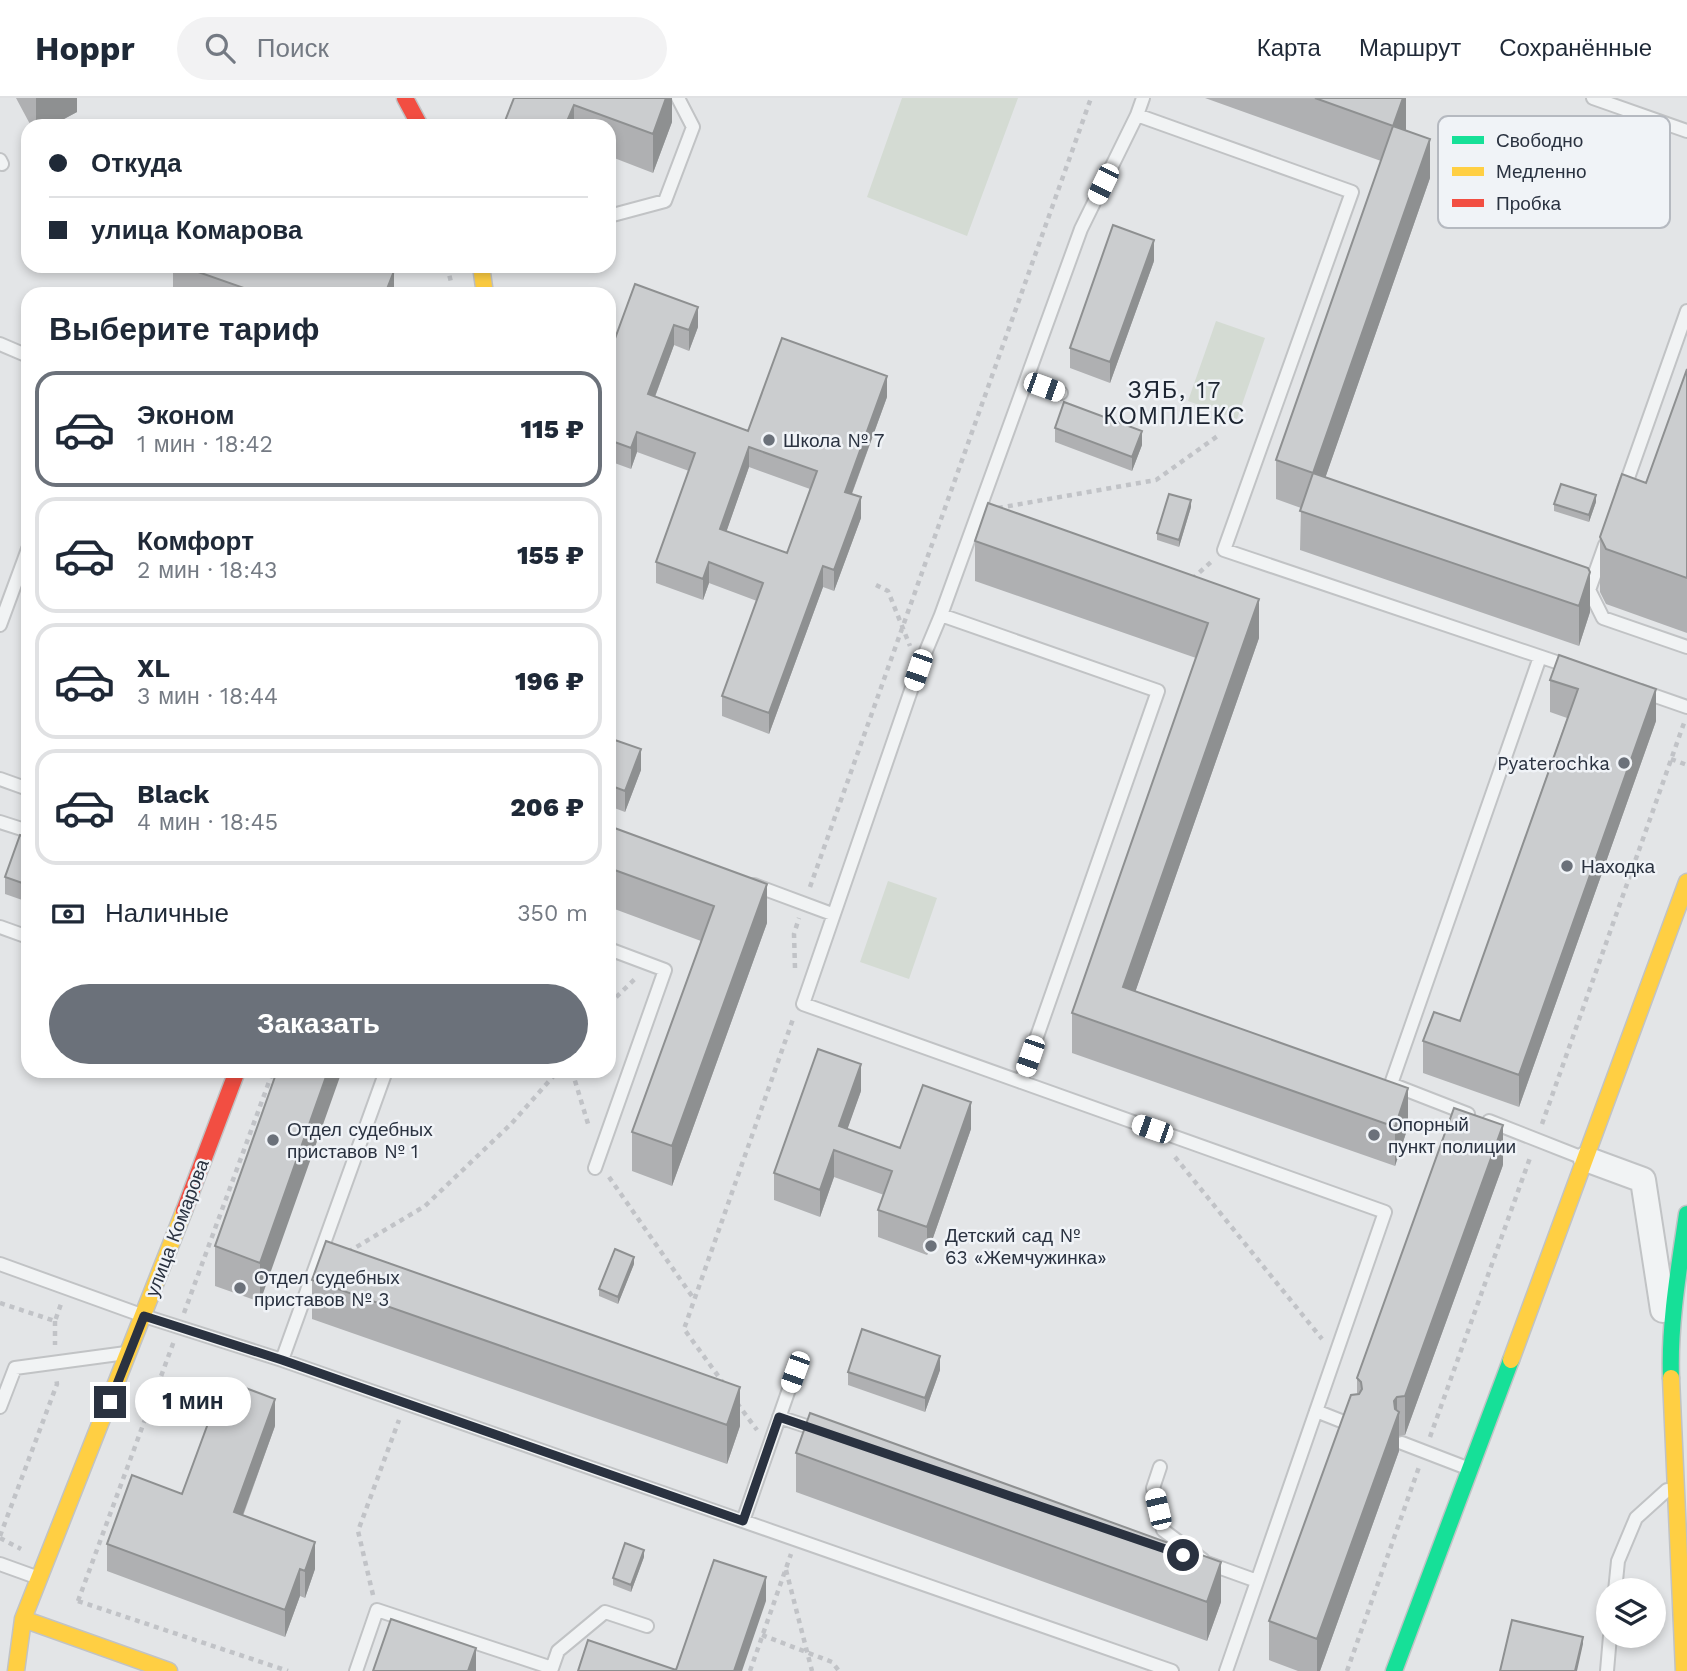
<!DOCTYPE html>
<html lang="ru">
<meta charset="utf-8">
<style>
body{margin:0;font-family:"Work Sans",sans-serif;background:#f2f2f3;color:#1f2937;height:100vh;display:flex;flex-direction:column;font-size:26px;white-space:nowrap}
*{box-sizing:border-box;margin:0}
p{font-size:23px;color:#747a83}
.icon{flex:none;width:38px;height:38px;fill:none;stroke:currentColor;stroke-width:2;stroke-linecap:round;stroke-linejoin:round}
.map{position:relative;flex:1;overflow:hidden}
.side{position:absolute;left:21px;top:189px;width:595px;height:791px;display:flex;flex-direction:column;background:#fff;border-radius:21px;box-shadow:0 4px 10px #0003}
.side>*{flex:none}
.guide{position:absolute;left:21px;top:21px;width:595px;height:154px;border-radius:21px;box-shadow:0 4px 10px #0003;display:grid;align-content:center;height:154px;padding:0 28px;background:#fff}
.fabs{position:absolute;left:1596px;top:1480px;display:grid;gap:14px}
.fabs a{display:grid;place-items:center;width:70px;height:70px;border-radius:50%;background:#fff;box-shadow:0 4px 10px #0003;font-size:35px}
.end{position:absolute;width:32px;height:32px;margin:-16px;border:9px solid #2a3240;background:#fff;box-shadow:0 0 0 4px #fff}
.from{border-radius:50%}
.bubble{position:absolute;height:49px;border-radius:24px;background:#fff;box-shadow:0 4px 10px #0003;font-size:23px;font-weight:800;line-height:49px;text-align:center}
.car{position:absolute;width:21px;height:42px;margin:-21px -10px;border-radius:9px;box-shadow:0 0 5px 2px #0007;background:linear-gradient(#fff 24%,#345 0 40%,#fff 0 76%,#345 0 86%,#fff 0)}
.guide b{display:flex;align-items:center;gap:24px;height:66px;font-size:26px}
.guide b+b{border-top:2px solid #e0e1e3}
.guide i{width:18px;height:18px;background:#1f2937}
ul{padding:0;list-style:none}
li{display:flex;align-items:center;gap:21px;height:116px;margin:0 14px 10px;padding:0 14px;border:4px solid #e0e1e3;border-radius:21px}
li div{flex:1}
li b{display:block;font-size:26px}
li em{font-style:normal;font-weight:800}
li.on{border-color:#6b717a}
li>.icon{width:63px;height:63px;stroke-width:1.5}
h2{padding:0 28px;font-size:32px;line-height:84px}
.pay{display:flex;align-items:center;gap:18px;height:77px;padding:0 28px;font-size:26px}
.pay p{margin-inline-start:auto}
.cta{display:flex;gap:14px;margin-top:auto;padding:14px 28px}
.cta a{flex:1;height:80px;border-radius:42px;background:#6b717a;color:#fff;font-size:28px;font-weight:800;line-height:80px;text-align:center}
header{display:flex;align-items:center;gap:42px;box-sizing:border-box;height:98px;padding:0 35px;background:#fff;border-bottom:2px solid #e0e1e3}
header strong{font-size:33px}
nav{display:flex;gap:38px;margin-inline-start:auto;font-size:24px}
.search{width:490px;height:63px;background:#f2f2f3;display:flex;align-items:center;gap:18px;box-sizing:border-box;padding:0 24px;border-radius:38px;color:#747a83;font-size:26px}
.map>svg:first-child{display:block}
</style>
<header>
<strong>Hoppr</strong>
<div class="search"><svg class="icon" aria-label="search" viewBox="0 0 24 24"><circle cx="10" cy="10" r="6"/><path d="M15 15l6 6"/></svg>Поиск</div>
<nav><a>Карта</a><a>Маршрут</a><a>Сохранённые</a></nav>
</header>
<div class="map">
<svg width="1687" height="1573" viewBox="0 0 1687 1573">
<rect width="100%" height="100%" fill="#e3e5e7"/>
<path fill="#d4dbd3" d="M902,0H1018L967,138L867,99Z
M1216,223L1265,240L1237,321L1188,303Z
M888,783L937,800L909,881L860,864Z"/>
<g fill="none" stroke-linecap="round" stroke-linejoin="round">
<g stroke="#c1c3c5" stroke-width="16">
<path id="lane" d="M1143,0L1137,17L1352,94L1224,452L1571,569
M1593,0L1687,33
M1137,17L1081,131L941,517L918,572L803,906L1385,1114L1226,1573
M0,62L2,66
M609,118L665,103L693,29L678,0
M0,246L28,258
M1026,283L1061,295
M1623,394L1687,213
M1605,447L1589,492L1603,520L1687,549
M941,517L1158,593L1021,984
M0,527L28,451
M1641,593L1687,609
M0,681L28,691
M0,724L28,733
M754,787L832,816
M0,829L28,839
M1468,1016L1391,986L1540,559
M1489,1023L1583,1060
M595,1070L665,872L609,851
M0,1166L144,1218L282,1262L1172,1573
M282,1262L386,973
M0,1309L15,1270L126,1255
M1316,1313L1354,1328
M779,1319L818,1332
M1402,1345L1467,1370
M1160,1369L1153,1390L1163,1432L1203,1462
M743,1423L795,1274
M1207,1465L1257,1483
M0,1466L36,1479
M1615,1493L1618,1463L1636,1420L1667,1392
M356,1573L377,1512L552,1570
M551,1573L558,1553L605,1514L647,1528
M1607,1573L1610,1538"/>
</g>
<g stroke="#c1c3c5" stroke-width="28">
<path id="street" d="M1586,1061L1643,1082L1663,1212"/>
</g>
<g stroke="#c1c3c5" stroke-width="19">
<path id="fast" d="M1671,1280C1669,1225 1679,1170 1687,1116
M1394,1573L1511,1262"/>
</g>
<g stroke="#c1c3c5" stroke-width="19">
<path id="slow" d="M481,168L485,196
M1511,1262L1687,784
M1671,1280L1684,1573
M23,1521L169,1573
M16,1573L23,1521L184,1113"/>
</g>
<g stroke="#c1c3c5" stroke-width="19">
<path id="jam" d="M405,0L420,28
M184,1113L237,973"/>
</g>
<path stroke="#c1c3c7" stroke-width="4.5" stroke-dasharray="5 5" stroke-linecap="butt" d="M447,168L451,184
M998,410L1156,382L1219,337
M1192,481L1211,464
M876,487L888,493L910,548
M1671,661L1687,667
M810,789L1091,0
M795,870L794,836L799,820
M609,906L637,879
M572,973L589,1029
M1542,1026L1684,625
M1175,1059L1322,1241
M609,1079L694,1201
M348,1154L425,1108L511,1026L558,973
M0,1205L55,1223L61,1206
M184,1215L273,973
M55,1223V1247
M724,1286L684,1231L793,921
M737,1305L757,1332
M1430,1339L1531,1057
M0,1438L57,1286L56,1280
M0,1440L21,1451
M786,1472L812,1573
M373,1497L358,1433L399,1322
M78,1503L174,1243
M78,1503L288,1573
M762,1537L832,1564L839,1573
M750,1573L791,1456
M1347,1573L1419,1369"/>
<use href="#lane" stroke="#f1f3f4" stroke-width="12"/>
<use href="#street" stroke="#f1f3f4" stroke-width="24"/>
<use href="#fast" stroke="#16e098" stroke-width="16"/>
<use href="#slow" stroke="#ffcf43" stroke-width="16"/>
<use href="#jam" stroke="#f24e42" stroke-width="16"/>
</g>
<path fill="#afb0b2" fill-rule="evenodd" d="M16,0H77V14L51,28H31Z
M514,0H672V24L653,75L609,58V28H503Z
M1205,0H1406L1405,32L1430,80L1325,380L1590,514L1579,548L1300,452L1301,410L1276,401V362L1381,63Z
M1154,163L1110,285L1070,270V250Z
M173,168H379L394,196H184L173,192Z
M635,186L698,229L689,253L674,247L655,299L748,333L887,299L852,396L861,420L834,493L823,489L769,636L722,618V598L757,503L709,485L703,502L656,485V464L689,373L637,354L631,371L609,363V257ZM749,369L810,391L787,455L726,434Z
M1687,271V535L1606,506L1600,494V439L1646,385Z
M1055,330L1142,347L1132,373L1055,344Z
M1596,404L1589,424L1554,413V406Z
M1191,409L1179,449L1157,442V435Z
M975,443L1259,540L1135,894L1408,1029L1395,1068L1072,955V915L1196,560L975,483Z
M1559,557L1656,623L1519,1009L1423,975V943L1460,923L1567,620L1550,614V582Z
M609,640L641,672L625,714L609,708Z
M609,728L767,825L672,1088L632,1073V1034L701,843L609,809Z
M28,740V804L5,796V779Z
M277,973L260,1204L215,1188V1148Z
M861,993L847,1031L900,1050L971,1031L927,1157L878,1139V1112L884,1097L834,1079L820,1119L774,1102V1075Z
M1503,1067L1405,1337L1399,1338V1353L1320,1573H1298L1269,1562V1523L1357,1296V1280Z
M634,1166L618,1206L599,1198V1191Z
M312,1182L740,1328L727,1366L312,1221Z
M940,1272L925,1314L848,1287V1274Z
M275,1328L243,1418L315,1471L305,1500L300,1498L285,1539L107,1473V1446L182,1396Z
M796,1355L1221,1504L1207,1543L796,1394Z
M644,1459L631,1494L613,1487V1480Z"/>
<path fill="#8e9091" d="M36,0H77V14L51,28H36Z
M666,0H672V24L653,75V36Z
M1403,0H1406V32L1393,67V28Z
M574,7V28H565Z
M1430,41V80L1313,415V375Z
M1154,142V163L1110,285V264Z
M394,173V196H385Z
M698,209V229L689,253V232Z
M674,227V247L648,317V296Z
M887,278V299L845,414V394Z
M1142,333V347L1132,373V359Z
M637,334V354L631,371V350Z
M749,349V369L720,452V431Z
M1596,397V404L1589,424V417Z
M861,399V420L834,493V472Z
M1191,402V409L1179,449V442Z
M709,464V485L703,502V481Z
M823,468V489L769,636V615Z
M1590,474V514L1579,548V508Z
M1259,501V540L1123,929V889Z
M1656,591V623L1519,1009V977Z
M641,651V672L625,714V693Z
M767,786V825L672,1088V1048Z
M861,966V993L839,1055V1028Z
M328,973H342L260,1204V1165Z
M1408,990V1029L1395,1068V1029Z
M971,1004V1031L927,1157V1129Z
M1503,1027V1067L1405,1337V1298Z
M834,1052V1079L820,1119V1092Z
M634,1159V1166L618,1206V1199Z
M940,1258V1272L925,1314V1300Z
M740,1289V1328L727,1366V1327Z
M1397,1299V1320L1399,1314V1353L1320,1573H1317V1541L1394,1303Z
M275,1301V1328L234,1441V1414Z
M315,1444V1471L305,1500V1473Z
M644,1452V1459L631,1494V1487Z
M1221,1464V1504L1207,1543V1504Z
M300,1471V1498L285,1539V1512Z
M766,1479V1503L742,1573H734Z
M1583,1539V1546L1577,1573H1575Z
M476,1550V1573H468Z"/>
<path fill="#cbcdcf" stroke="#8e9091" stroke-width="2" fill-rule="evenodd" d="M514,0H666L653,36L574,7L565,28H503Z
M1315,0H1403L1393,28Z
M1393,28L1430,41L1313,375L1276,362Z
M1113,127L1154,142L1110,264L1070,250Z
M181,168H379L394,173L385,196H261Z
M635,186L698,209L689,232L674,227L648,296L748,333L782,240L887,278L845,394L861,399L834,472L823,468L769,615L722,598L763,485L709,464L703,481L656,464L695,355L637,334L631,350L609,342V257ZM749,349L817,373L787,455L720,431Z
M1687,271V480L1606,451L1600,439L1622,376L1646,385Z
M1064,304L1142,333L1132,359L1055,330Z
M1313,375L1588,470L1590,474L1579,508L1300,413Z
M1561,386L1596,397L1589,417L1554,406Z
M1169,396L1191,402L1179,442L1157,435Z
M988,405L1259,501L1123,889L1408,990L1395,1029L1072,915L1208,525L975,443Z
M1559,557L1656,591L1519,977L1423,943L1434,914L1460,923L1578,591L1550,582Z
M609,640L641,651L625,693L609,687Z
M609,728L767,786L672,1048L632,1034L714,808L609,770Z
M20,737L28,740V787L5,779Z
M818,951L861,966L839,1028L900,1050L923,987L971,1004L927,1129L878,1112L892,1073L834,1052L820,1092L774,1075Z
M277,973H328L260,1165L215,1148Z
M1454,1010L1503,1027L1405,1298L1397,1299L1394,1303L1395,1311L1399,1314L1317,1541L1269,1523L1351,1297L1359,1296L1362,1291L1361,1284L1357,1280Z
M326,1143L740,1289L727,1327L312,1182Z
M615,1151L634,1159L618,1199L599,1191Z
M862,1231L940,1258L925,1300L848,1274Z
M224,1282L275,1301L234,1414L315,1444L305,1473L300,1471L285,1512L107,1446L132,1377L182,1396Z
M810,1315L1221,1464L1207,1504L796,1355Z
M625,1445L644,1452L631,1487L613,1480Z
M714,1462L766,1479L734,1573H578L588,1542L676,1572Z
M391,1521L476,1550L468,1573H373Z
M1512,1522L1583,1539L1575,1573H1500Z"/>
<g fill="none" stroke-linecap="round" stroke-linejoin="round">
<path stroke="#2a3240" stroke-width="9" d="M110,1304L144,1218L282,1262L743,1423L779,1319L1183,1457"/>
</g>
<g fill="#6b717a" stroke="#f0f3f7" stroke-width="2.5">
<circle cx="769" cy="342" r="7"/>
<circle cx="1624" cy="665" r="7"/>
<circle cx="1567" cy="768" r="7"/>
<circle cx="1374" cy="1037" r="7"/>
<circle cx="273" cy="1042" r="7"/>
<circle cx="931" cy="1148" r="7"/>
<circle cx="240" cy="1190" r="7"/>
</g>
<g text-anchor="middle" dominant-baseline="central" stroke-width="5" stroke-linejoin="round" paint-order="stroke">
<g font-size="19" fill="#2a3240" stroke="#f0f3f7" text-anchor="start">
<text x="783" y="342">Школа № 7</text>
<text x="1610" y="665" text-anchor="end">Pyaterochka</text>
<text x="1581" y="768">Находка</text>
<text x="1388" y="1026">Опорный<tspan x="1388" dy="22">пункт полиции</tspan></text>
<text x="287" y="1031">Отдел судебных<tspan x="287" dy="22">приставов № 1</tspan></text>
<text x="945" y="1137">Детский сад №<tspan x="945" dy="22">63 «Жемчужинка»</tspan></text>
<text x="254" y="1179">Отдел судебных<tspan x="254" dy="22">приставов № 3</tspan></text>
</g>
<g font-size="19" fill="#2a3240" stroke="#f0f3f7">
<text transform="translate(177 1130) rotate(-69)">улица Комарова</text>
</g>
<g font-size="23" letter-spacing="2" fill="#1c2431" stroke="#f0f3f7">
<text x="1175" y="292">ЗЯБ, 17<tspan x="1175" dy="26">КОМПЛЕКС</tspan></text>
</g>
</g>
<rect x="1438" y="18" width="232" height="112" rx="10" fill="#f0f3f7" stroke="#b5b9c0" stroke-width="2"/>
<rect x="1452" y="38" width="32" height="8" fill="#16e098"/>
<rect x="1452" y="69" width="32" height="9" fill="#ffcf43"/>
<rect x="1452" y="101" width="32" height="8" fill="#f24e42"/>
<g font-size="19" fill="#2a3240">
<text x="1496" y="49">Свободно</text>
<text x="1496" y="80">Медленно</text>
<text x="1496" y="112">Пробка</text>
</g>
</svg>
<div class="fabs">
<a><svg class="icon" aria-label="layers" viewBox="0 0 24 24"><path d="M12 4l9 5-9 5-9-5zM3 14l9 5 9-5"/></svg></a>
</div>
<i class="end from" style="left:1183px;top:1457px"></i>
<i class="end" style="left:110px;top:1304px"></i>
<div class="bubble" style="left:135px;top:1279px;width:116px">1 мин</div>
<i class="car" style="left:1103px;top:86px;rotate:206deg"></i>
<i class="car" style="left:1044px;top:289px;rotate:110deg"></i>
<i class="car" style="left:918px;top:572px;rotate:199deg"></i>
<i class="car" style="left:1030px;top:958px;rotate:199deg"></i>
<i class="car" style="left:1152px;top:1031px;rotate:289deg"></i>
<i class="car" style="left:795px;top:1274px;rotate:200deg"></i>
<i class="car" style="left:1158px;top:1411px;rotate:347deg"></i>
<div class="guide">
<b><i class="from"></i>Откуда</b>
<b><i></i>улица Комарова</b>
</div>
<section class="side">
<h2>Выберите тариф</h2>
<ul>
<li class="on"><svg class="icon" aria-label="car" viewBox="0 0 24 24"><path d="M5 17H2v-5l4-1 3-4h7l3 4 3 1v5h-3M9 17h6M6 11h13"/><circle cx="7" cy="17" r="2"/><circle cx="17" cy="17" r="2"/></svg><div><b>Эконом</b><p>1 мин · 18:42</p></div><em>115 ₽</em></li>
<li><svg class="icon" aria-label="car" viewBox="0 0 24 24"><path d="M5 17H2v-5l4-1 3-4h7l3 4 3 1v5h-3M9 17h6M6 11h13"/><circle cx="7" cy="17" r="2"/><circle cx="17" cy="17" r="2"/></svg><div><b>Комфорт</b><p>2 мин · 18:43</p></div><em>155 ₽</em></li>
<li><svg class="icon" aria-label="car" viewBox="0 0 24 24"><path d="M5 17H2v-5l4-1 3-4h7l3 4 3 1v5h-3M9 17h6M6 11h13"/><circle cx="7" cy="17" r="2"/><circle cx="17" cy="17" r="2"/></svg><div><b>XL</b><p>3 мин · 18:44</p></div><em>196 ₽</em></li>
<li><svg class="icon" aria-label="car" viewBox="0 0 24 24"><path d="M5 17H2v-5l4-1 3-4h7l3 4 3 1v5h-3M9 17h6M6 11h13"/><circle cx="7" cy="17" r="2"/><circle cx="17" cy="17" r="2"/></svg><div><b>Black</b><p>4 мин · 18:45</p></div><em>206 ₽</em></li>
</ul>
<div class="pay"><svg class="icon" aria-label="cash" viewBox="0 0 24 24"><path d="M3 7h18v10H3z"/><circle cx="12" cy="12" r="2"/></svg>Наличные<p>350 m</p></div>
<div class="cta"><a>Заказать</a></div>
</section>
</div>
